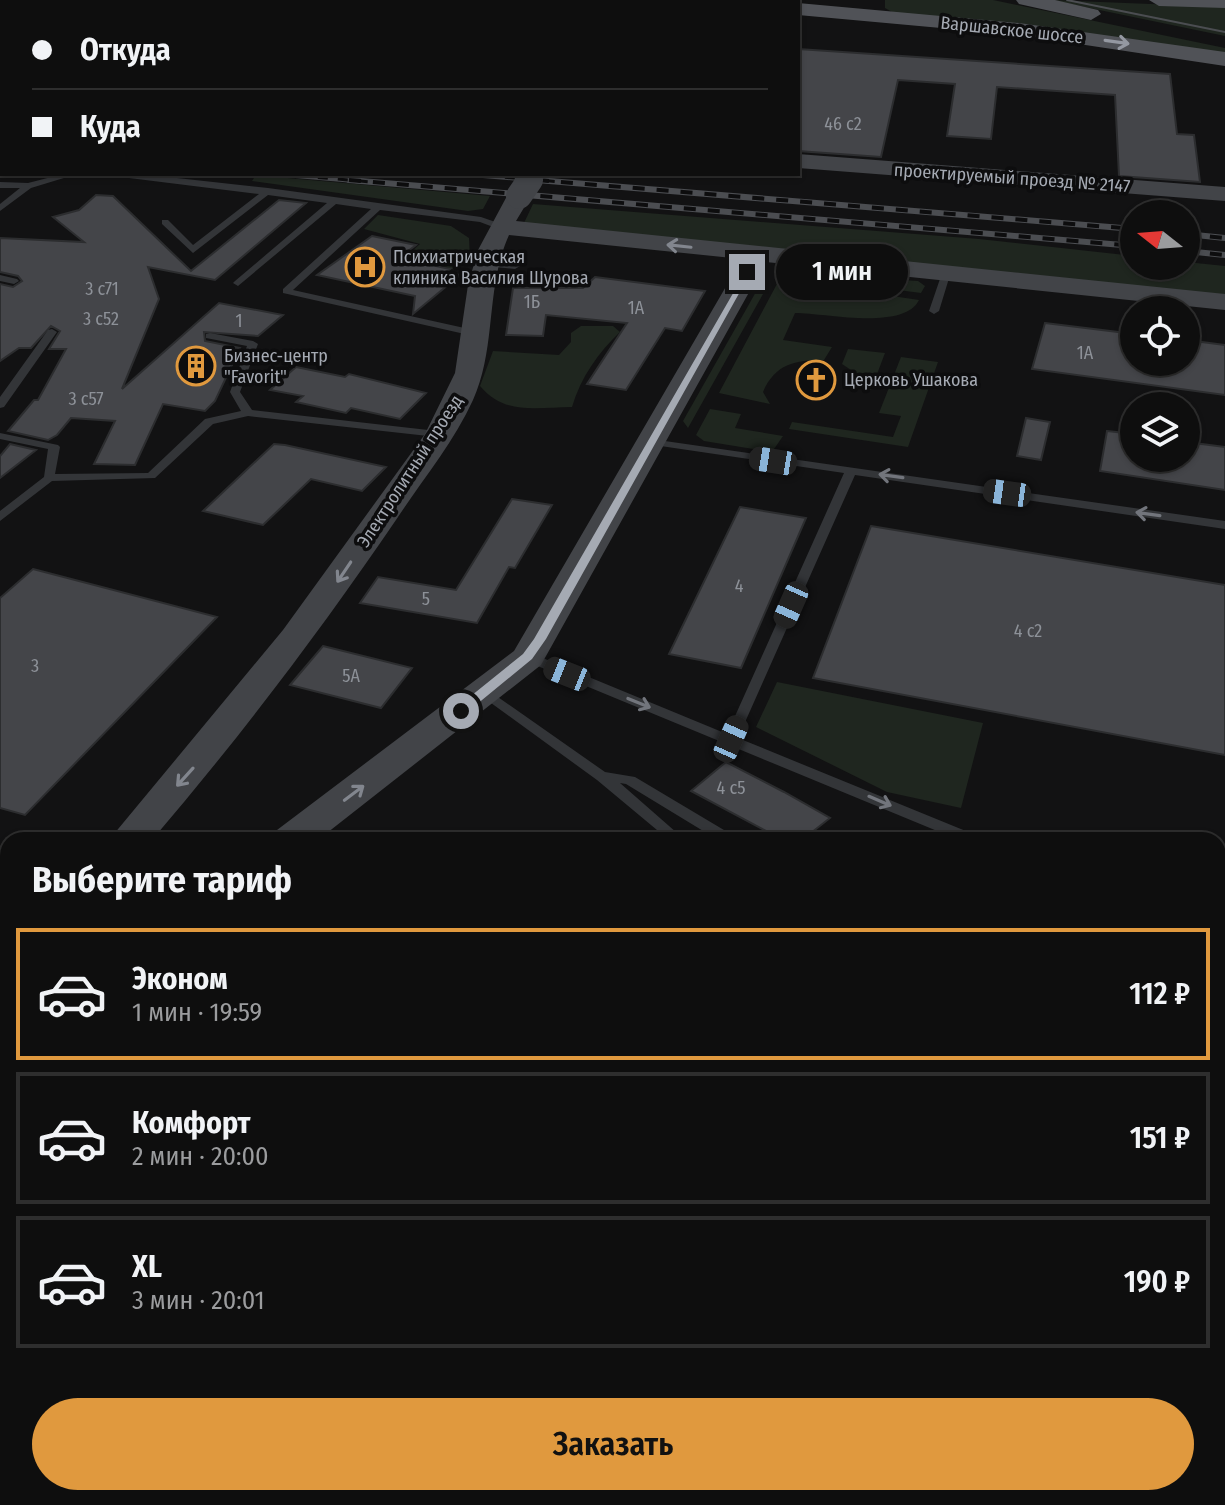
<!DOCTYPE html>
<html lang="ru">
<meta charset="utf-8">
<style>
body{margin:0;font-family:"Fira Sans Condensed",sans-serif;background:#171717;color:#f1f3f6;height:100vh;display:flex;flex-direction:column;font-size:30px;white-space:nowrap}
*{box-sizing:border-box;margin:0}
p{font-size:26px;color:#9b9c9e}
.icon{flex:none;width:44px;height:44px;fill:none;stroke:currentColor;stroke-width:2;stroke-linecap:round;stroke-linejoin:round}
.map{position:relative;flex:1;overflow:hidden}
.panel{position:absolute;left:0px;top:832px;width:1226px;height:674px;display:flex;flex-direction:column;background:#0e0e0e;border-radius:24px 24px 0 0;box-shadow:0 2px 6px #0004,0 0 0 2px #2e2e2e}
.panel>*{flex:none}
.guide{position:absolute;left:0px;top:0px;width:800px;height:176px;box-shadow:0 2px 6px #0004,0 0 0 2px #2e2e2e;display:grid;align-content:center;height:176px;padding:0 32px;background:#0e0e0e}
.needle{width:52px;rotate:287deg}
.fabs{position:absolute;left:1120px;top:200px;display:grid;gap:16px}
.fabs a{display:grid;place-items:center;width:80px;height:80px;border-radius:50%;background:#0e0e0e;box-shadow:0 2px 6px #0004,0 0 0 2px #2e2e2e;font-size:40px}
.end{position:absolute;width:36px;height:36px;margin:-18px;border:10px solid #a5aab3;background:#111;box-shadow:0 0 0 4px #111}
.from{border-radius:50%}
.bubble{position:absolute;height:56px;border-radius:28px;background:#0e0e0e;box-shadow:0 2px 6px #0004,0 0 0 2px #2e2e2e;font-size:26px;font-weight:600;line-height:56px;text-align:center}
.car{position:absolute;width:24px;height:48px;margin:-24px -12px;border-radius:10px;box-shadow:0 0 6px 2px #0007;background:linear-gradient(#222 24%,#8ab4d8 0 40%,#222 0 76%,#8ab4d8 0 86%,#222 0)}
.guide b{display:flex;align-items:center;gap:28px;height:76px;font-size:30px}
.guide b+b{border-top:2px solid #2e2e2e}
.guide i{width:20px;height:20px;background:#f1f3f6}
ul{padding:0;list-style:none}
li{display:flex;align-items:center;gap:24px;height:132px;margin:0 16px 12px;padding:0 16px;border:4px solid #2e2e2e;border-radius:0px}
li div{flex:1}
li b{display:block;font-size:30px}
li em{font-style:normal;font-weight:600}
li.on{border-color:#e0993e}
li>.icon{width:72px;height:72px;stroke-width:1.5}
h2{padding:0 32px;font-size:36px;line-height:96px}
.cta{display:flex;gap:16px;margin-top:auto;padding:16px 32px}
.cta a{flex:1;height:92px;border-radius:48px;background:#e0993e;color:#111;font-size:32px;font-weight:600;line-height:92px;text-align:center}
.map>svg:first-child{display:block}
</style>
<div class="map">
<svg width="1225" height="1505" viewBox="0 0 1225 1505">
<rect width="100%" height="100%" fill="#121213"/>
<path fill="#1f261f" d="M885,0H993L1225,48V56L894,13L885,8Z
M1051,0L1225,7V36Z
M242,174L490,196L483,209L468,211L252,181L256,175Z
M533,204L979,239L1134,256V266H1186V262L1225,266V296L524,223Z
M378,215L451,226L469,238L470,259L456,270L424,261L402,260L420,244L364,229Z
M790,273L918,281L925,286L921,293L783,275Z
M784,280L919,300C904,331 825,313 795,313L783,340L832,347L824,360C795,360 775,364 763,392L770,404L719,393L778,282Z
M761,283L768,285L688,428L683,421Z
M581,326H613L620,332C598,353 581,377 572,407C537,407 505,416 480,386L493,351L559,355L571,342V333Z
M848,349L885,353L871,390L864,389L866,380L842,364Z
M901,357L938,362L908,447L789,429L792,422L893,437L901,416L879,413Z
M710,409L741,414L735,428L783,436L772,452L704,441L696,435Z
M777,682L983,723L961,808L887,792L756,727Z"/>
<path fill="#444549" stroke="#2c2d2f" stroke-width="2" d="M798,49L1170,74L1177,134L1194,135L1200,182L1119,176L1115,95L997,87L991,139L947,136L955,84L898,80L881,157L798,151Z
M96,195L113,196L191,271L279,200L306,203L215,280L148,267L159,299L122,389L219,303L283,315L258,336L204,332L205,341L240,348L215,401L205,411L163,404L135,465L94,464L115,421L71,418L57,435L48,440L8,431L34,400H38L66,349H49L60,331L51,326L31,348H19L0,361V284L13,287L22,281L18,276L0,272V238L84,242L53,217L79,210Z
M372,236L416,245L399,258L450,269L446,272L460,275L413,314L415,296L317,275Z
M595,277L705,291L682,331L665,328L626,390L587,384L627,323L546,315L543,336L506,335L513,288H583Z
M1045,323L1134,334V362H1186V340L1225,345V395L1032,369Z
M296,367L345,377L349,374L426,393L400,419L351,408L346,413L296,402L303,396L270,390Z
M1026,418L1050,422L1041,460L1017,456Z
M1107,431L1134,434V458H1186V442L1225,447V490L1100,471Z
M10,444L36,450L0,478V456Z
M274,444L285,445L386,467L362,491L311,479L263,525L203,511Z
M512,499L552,505L515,568L509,567L477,623L360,603L378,577L456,590Z
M740,507L806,518L741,668L669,654Z
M871,526L1225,585V755L813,678Z
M33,569L217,617L25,815L0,808V598Z
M323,646L412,668L381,708L290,685Z
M726,762L784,792L830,818L802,840H783L691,791Z"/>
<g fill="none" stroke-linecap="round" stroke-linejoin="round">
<path fill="#333538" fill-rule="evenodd" d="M0,106H2V110H0Z
M63,174H77L31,188L0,211V204L20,188H0V182L28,183Z
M117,174H141L268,188L481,217L504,225L505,227L501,230L480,222L380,210L293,290L478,331L483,334L478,337L283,293V289L371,209L336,204L238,286L233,283L235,281L327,203L268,195L193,253L162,224V220H168L193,245L259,194L121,177Z
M487,261L515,263L520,266L515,269L484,266V262Z
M942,273L950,275L939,311L934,314L929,311Z
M0,275L17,279L19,281L14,284L0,281Z
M52,329L57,332L4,407L0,408V397L48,330Z
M210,333L253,341L258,344L240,392L252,410L437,431L442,434L437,437L248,416L213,424L155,478L52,481L0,521V511L44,477L48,449L0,439V433L58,445L60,447L55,474L148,473L205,419L241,411L230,392L247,346L206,338V334Z
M651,439L1225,521V529L855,475L738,738L978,836L980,840H959L523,660L521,657L523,654H533L727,734L844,473L647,444V440Z
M485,688L605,772L635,777L734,836L736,840H718L626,784L620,783L685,840H669L597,780L480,695L478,692Z
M1218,892L1225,894V904L1218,902Z
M1218,1145L1225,1147V1164L1218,1162Z
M8,1422V1443L0,1447V1426Z
M651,1498H686L683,1505H648Z
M783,1498H847L850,1505H786Z"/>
<path fill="#424448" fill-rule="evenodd" d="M798,154L1225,187V201L798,168Z
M519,189L531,196L516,221L1225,294V310L766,262L541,665L318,840H271L277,830L514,651L742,259L509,235C485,288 497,347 473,400C454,442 423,479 398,517C322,629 240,737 152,840H109L283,630L425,434L455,373L468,285L478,250L507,196Z
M8,959V998L0,1000V961Z
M8,1024V1062L0,1065V1027Z"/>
<path fill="#505257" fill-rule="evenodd" d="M688,0H731L732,2H689Z
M1016,0H1055L1098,10L1101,14L1091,20L1019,4Z
M1149,0H1225V8L1159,6Z
M798,3L1019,23L1225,52V66L1019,35L798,15Z"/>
<path stroke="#4b4d51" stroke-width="2" d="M1067,0L1225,32"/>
<g stroke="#4b4d51" stroke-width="5">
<path id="rail-far1" d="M278,174L372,182
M465,174L562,182"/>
</g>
<g stroke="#4b4d51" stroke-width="6">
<path id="rail" d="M349,180L1134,246
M537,180L1134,229
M1186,234L1225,238
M1186,251L1225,255"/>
</g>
<use href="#rail-far1" stroke="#0d0d0e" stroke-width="3" stroke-dasharray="10" stroke-linecap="butt"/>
<use href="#rail" stroke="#0d0d0e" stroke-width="4" stroke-dasharray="12" stroke-linecap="butt"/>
<path stroke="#424448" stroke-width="21" d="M529,182L534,174"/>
<path stroke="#424448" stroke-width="26" d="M519,196L530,180"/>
</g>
<defs><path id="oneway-shaft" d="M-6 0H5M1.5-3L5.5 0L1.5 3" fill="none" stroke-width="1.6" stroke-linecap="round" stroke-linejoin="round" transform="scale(2)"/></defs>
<use stroke="#9498a1" href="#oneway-shaft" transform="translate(1117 42) rotate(8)"/>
<g stroke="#82868e">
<use href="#oneway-shaft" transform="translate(679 246) rotate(-174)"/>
<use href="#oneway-shaft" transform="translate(344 572) rotate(124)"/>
<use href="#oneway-shaft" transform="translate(185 777) rotate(132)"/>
<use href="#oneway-shaft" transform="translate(354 793) rotate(-37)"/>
</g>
<g stroke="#72757c">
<use href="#oneway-shaft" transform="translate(891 476) rotate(-172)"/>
<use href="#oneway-shaft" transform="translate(1148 514) rotate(-172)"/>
<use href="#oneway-shaft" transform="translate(639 703) rotate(22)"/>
<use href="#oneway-shaft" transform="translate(880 801) rotate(23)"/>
</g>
<path fill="#a5aab3" d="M747,269L751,272L546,639L532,659L465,714H456V708L523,654L534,639Z"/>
<defs>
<g id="hospital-ring" transform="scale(2)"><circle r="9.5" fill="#0d0d0e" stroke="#e0993e" stroke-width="1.5"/><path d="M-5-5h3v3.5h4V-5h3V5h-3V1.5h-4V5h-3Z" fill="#e0993e"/></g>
<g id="building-ring" transform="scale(2)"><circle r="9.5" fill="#0d0d0e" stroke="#e0993e" stroke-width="1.5"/><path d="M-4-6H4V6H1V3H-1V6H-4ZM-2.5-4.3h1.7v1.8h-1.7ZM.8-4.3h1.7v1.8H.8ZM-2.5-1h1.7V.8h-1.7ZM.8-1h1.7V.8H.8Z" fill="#e0993e"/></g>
<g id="church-ring" transform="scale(2)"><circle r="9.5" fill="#0d0d0e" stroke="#e0993e" stroke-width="1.5"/><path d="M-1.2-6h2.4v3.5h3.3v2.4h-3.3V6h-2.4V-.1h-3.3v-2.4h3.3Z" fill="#e0993e"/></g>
</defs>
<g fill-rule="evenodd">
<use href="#hospital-ring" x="365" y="267"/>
<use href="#building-ring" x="196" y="366"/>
<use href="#church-ring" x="816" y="380"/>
</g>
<g text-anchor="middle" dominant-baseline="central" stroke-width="7" stroke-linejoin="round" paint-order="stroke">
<g font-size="18" fill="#a5aab3" stroke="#0d0d0e">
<text transform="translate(1012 30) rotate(6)">Варшавское шоссе</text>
<text transform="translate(1012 178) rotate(4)">проектируемый проезд № 2147</text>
<text transform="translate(410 471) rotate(-57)">Электролитный проезд</text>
</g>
<g font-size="18" fill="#8d9198">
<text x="843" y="124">46 с2</text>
<text x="102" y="289">3 с71</text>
<text x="532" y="302">1Б</text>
<text x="636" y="308">1А</text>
<text x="101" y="319">3 с52</text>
<text x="239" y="321">1</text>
<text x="1085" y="353">1А</text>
<text x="86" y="399">3 с57</text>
<text x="739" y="586">4</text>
<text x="426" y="599">5</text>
<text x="1028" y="631">4 с2</text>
<text x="35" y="666">3</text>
<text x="351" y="676">5А</text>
<text x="731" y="788">4 с5</text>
</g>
<g font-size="18" fill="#a5aab3" stroke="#0d0d0e" text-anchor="start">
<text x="393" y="257">Психиатрическая<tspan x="393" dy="21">клиника Василия Шурова</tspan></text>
<text x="224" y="356">Бизнес-центр<tspan x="224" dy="21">"Favorit"</tspan></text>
<text x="844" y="380">Церковь Ушакова</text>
</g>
</g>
</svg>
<div class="fabs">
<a><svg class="needle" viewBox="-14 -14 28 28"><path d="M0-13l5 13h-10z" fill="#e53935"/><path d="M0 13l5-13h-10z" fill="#9b9c9e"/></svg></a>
<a><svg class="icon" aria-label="locate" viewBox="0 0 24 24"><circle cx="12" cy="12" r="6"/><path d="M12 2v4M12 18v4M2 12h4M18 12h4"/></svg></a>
<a><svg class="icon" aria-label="layers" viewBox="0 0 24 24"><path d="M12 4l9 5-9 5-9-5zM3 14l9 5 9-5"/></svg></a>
</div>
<i class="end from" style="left:461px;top:711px"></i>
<i class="end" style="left:747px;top:272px"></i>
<div class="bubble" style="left:776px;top:244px;width:132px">1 мин</div>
<i class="car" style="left:773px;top:461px;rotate:279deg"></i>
<i class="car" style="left:1007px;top:493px;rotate:278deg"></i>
<i class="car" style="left:791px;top:605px;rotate:204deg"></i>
<i class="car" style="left:567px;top:674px;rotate:292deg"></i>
<i class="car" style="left:731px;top:739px;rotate:24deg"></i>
<div class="guide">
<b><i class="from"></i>Откуда</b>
<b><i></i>Куда</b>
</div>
<section class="panel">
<h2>Выберите тариф</h2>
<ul>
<li class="on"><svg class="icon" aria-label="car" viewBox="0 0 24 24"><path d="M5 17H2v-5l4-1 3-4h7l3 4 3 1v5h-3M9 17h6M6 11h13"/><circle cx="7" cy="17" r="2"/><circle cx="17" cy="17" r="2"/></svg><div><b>Эконом</b><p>1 мин · 19:59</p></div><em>112 ₽</em></li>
<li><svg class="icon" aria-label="car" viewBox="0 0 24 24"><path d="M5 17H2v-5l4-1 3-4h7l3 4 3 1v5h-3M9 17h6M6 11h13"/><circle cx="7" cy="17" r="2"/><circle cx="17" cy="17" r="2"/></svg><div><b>Комфорт</b><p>2 мин · 20:00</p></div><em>151 ₽</em></li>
<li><svg class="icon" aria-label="car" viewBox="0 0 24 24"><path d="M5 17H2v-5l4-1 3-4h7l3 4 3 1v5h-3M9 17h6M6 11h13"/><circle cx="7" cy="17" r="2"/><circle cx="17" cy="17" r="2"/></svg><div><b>XL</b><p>3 мин · 20:01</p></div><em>190 ₽</em></li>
</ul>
<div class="cta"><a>Заказать</a></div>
</section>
</div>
